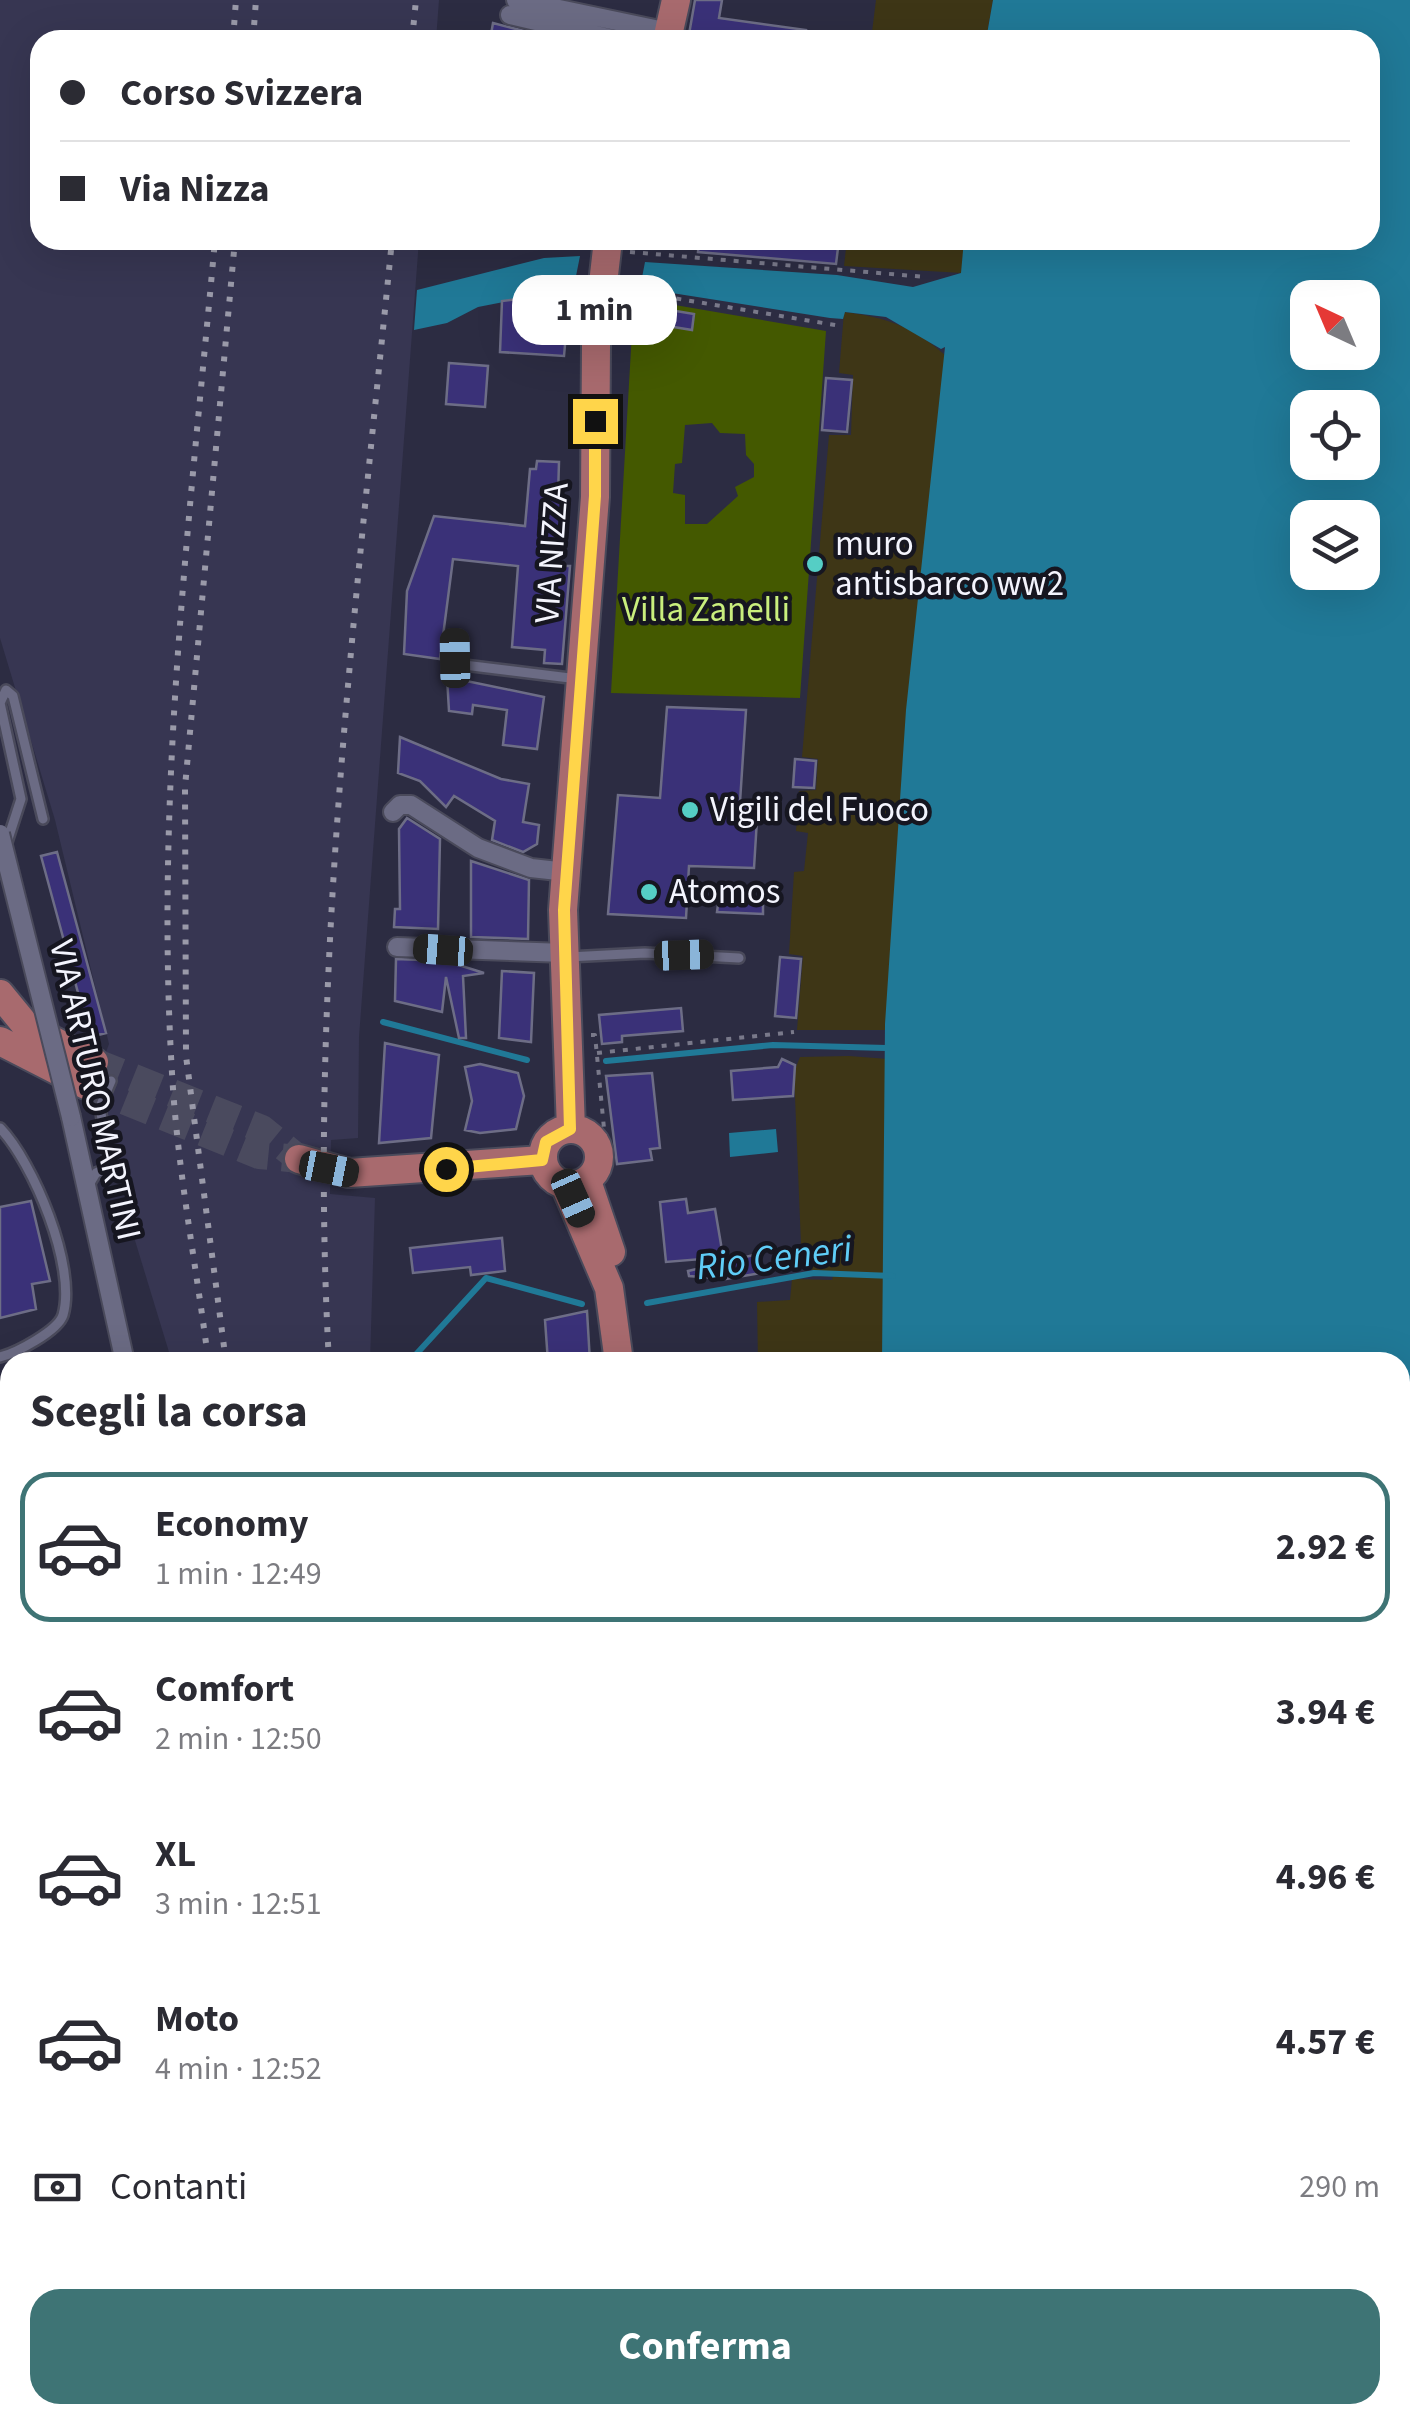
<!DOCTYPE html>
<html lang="it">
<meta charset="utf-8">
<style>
body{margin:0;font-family:"Source Sans 3",sans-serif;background:#f7f7f7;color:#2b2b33;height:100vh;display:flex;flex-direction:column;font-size:38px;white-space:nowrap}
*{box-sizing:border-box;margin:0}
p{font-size:32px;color:#7c7c81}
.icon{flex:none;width:55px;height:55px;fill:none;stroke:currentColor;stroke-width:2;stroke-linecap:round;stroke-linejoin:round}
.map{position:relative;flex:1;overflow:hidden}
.drawer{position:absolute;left:0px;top:1352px;width:1410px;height:1072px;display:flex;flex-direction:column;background:#fff;border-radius:30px 30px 0 0;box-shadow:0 10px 40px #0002}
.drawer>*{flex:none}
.guide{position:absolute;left:30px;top:30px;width:1350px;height:220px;border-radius:30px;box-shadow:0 10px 40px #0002;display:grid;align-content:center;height:220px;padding:0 30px;background:#fff}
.needle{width:65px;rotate:316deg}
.fabs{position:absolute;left:1290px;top:280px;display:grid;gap:20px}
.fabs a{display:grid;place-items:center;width:90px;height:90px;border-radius:20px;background:#fff;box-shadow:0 10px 40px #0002;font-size:50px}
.end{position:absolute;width:45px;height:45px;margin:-22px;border:12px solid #ffd54a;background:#111;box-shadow:0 0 0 5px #111}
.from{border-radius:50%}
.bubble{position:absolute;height:70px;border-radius:30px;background:#fff;box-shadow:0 10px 40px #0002;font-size:32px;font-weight:700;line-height:70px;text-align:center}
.car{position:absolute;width:30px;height:60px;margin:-30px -15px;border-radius:12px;box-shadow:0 0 8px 2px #0007;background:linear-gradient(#222 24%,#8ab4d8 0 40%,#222 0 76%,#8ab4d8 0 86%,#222 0)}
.guide b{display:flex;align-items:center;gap:35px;height:95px;font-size:38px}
.guide b+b{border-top:2px solid #e1e1e2}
.guide i{width:25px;height:25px;background:#2b2b33}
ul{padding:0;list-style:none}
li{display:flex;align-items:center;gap:30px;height:150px;margin:0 20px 15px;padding:0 10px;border:5px solid transparent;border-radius:30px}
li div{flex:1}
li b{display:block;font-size:38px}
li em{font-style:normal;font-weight:700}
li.on{border-color:#3e7475}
li>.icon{width:90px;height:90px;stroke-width:1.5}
h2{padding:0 30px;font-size:45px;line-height:120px}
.pay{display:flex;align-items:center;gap:25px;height:110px;padding:0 30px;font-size:38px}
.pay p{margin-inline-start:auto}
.cta{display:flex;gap:20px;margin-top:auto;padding:20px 30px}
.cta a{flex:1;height:115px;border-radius:30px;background:#3e7475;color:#fff;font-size:40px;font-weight:700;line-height:115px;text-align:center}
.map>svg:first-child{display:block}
</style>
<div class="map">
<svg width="1410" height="2424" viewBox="0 0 1410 2424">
<rect width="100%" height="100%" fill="#2c2c42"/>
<path fill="#373652" d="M0,0H439L436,40H40V240H419L359,1037L358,1138L331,1140L330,1194L375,1198L370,1362H172L130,1224L108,1112L88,1100L109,1044L55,820L0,638Z
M315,2415H435L436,2424H316Z"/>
<path fill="#445900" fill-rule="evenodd" d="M634,298L826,331L800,698L611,693ZM712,423L720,433L745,434L746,455L754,464V477L735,487L738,496L707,524H685V495L673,493L675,464L682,463L685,425Z
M10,1430V1481L0,1487V1432Z
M10,2274V2415H40L42,2424H0V2276Z"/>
<path fill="#3e3616" d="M876,0H993L986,40H871Z
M847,240H964L962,273L844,266Z
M844,312C901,319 925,334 965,374L915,1030H797L803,956L789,954L794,872L804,871L808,833L796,831L799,791L816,790L818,759L802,757L829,435H851L853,375L839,373Z
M849,1056L914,1061L903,1362H758L757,1302L790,1300L792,1279L832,1280L834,1272L802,1269L794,1072L800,1057Z
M760,2415H901V2424H760Z"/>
<path fill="#207997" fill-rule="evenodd" d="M993,0H1410V2424H884V2415H1400V1362H882L885,1024L906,710L945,347L941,349L886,317L845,312L843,319L830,318L640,288L645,262L837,275L913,287L961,273L964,240H1370V40H986ZM1308,298H1362V352H1308ZM1308,408H1362V462H1308ZM1308,518H1362V572H1308Z
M580,256L574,286L565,290L478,307L447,323L414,330L417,290L544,258Z
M776,1129L778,1152L730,1157L729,1133Z"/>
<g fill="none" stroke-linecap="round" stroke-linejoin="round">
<path stroke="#207997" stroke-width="6" d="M383,1022L527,1060
M606,1061L773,1045L887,1048
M647,1303L814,1273L893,1276
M409,1362L486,1278L582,1304"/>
</g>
<path fill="#3a3178" stroke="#6d6d86" stroke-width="2.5" d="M695,0H722L719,18L806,30L805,40H688Z
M493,23L543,36V40H490Z
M699,240H839L836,264L698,252Z
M552,295V300L569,301L564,356L500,352L502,301Z
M640,305L694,314L692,330L637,321Z
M449,363L488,366L485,407L446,404Z
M826,378L852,380L847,432L822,430Z
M537,461L559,462L558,497L569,498L559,566H570L562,664L544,663L545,650L512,647L518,566L453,559L440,659L404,654L407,591L434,516L525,526L530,469H536Z
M447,677L544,697L537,749L503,745L507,710L473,705L472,714L449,711Z
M667,707L746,710L740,802L758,803L754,868L689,866L686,918L608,914L618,795L660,798Z
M400,737L501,779L529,784L523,822L539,825L537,844L523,852L492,840L495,821L454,796L446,807L420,781L398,773Z
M795,759L816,761L814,788L793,787Z
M407,818L440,839L438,929L394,927L395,909H400L399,829Z
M57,852L106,1033L90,1037L41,856Z
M471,861L529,880L528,939L471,937Z
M719,897L763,900V914L717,912Z
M780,957L801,959L796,1018L775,1016Z
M396,959L446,961L484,973L463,976L466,1038H459L446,977L442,1012L395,1001Z
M502,971L534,973L531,1042L499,1038Z
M681,1008L683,1031L622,1036V1042L602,1044L599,1015Z
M385,1043L439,1055L431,1138L379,1143Z
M782,1059L795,1065L793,1096L733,1100L731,1071L778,1067Z
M480,1064L518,1073L524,1096L516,1129L480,1133L465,1130L472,1101L465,1067Z
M652,1073L660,1148L650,1149L652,1160L617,1164L606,1076Z
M686,1199L688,1213L715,1209L724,1262L758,1254L761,1273L726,1279L689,1276L688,1271L701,1268V1259L666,1262L660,1202Z
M31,1201L50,1281L32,1284L36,1309L0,1318V1207Z
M502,1238L505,1271L471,1275L470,1267L413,1273L410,1248Z
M587,1311L590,1362H548L545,1320Z"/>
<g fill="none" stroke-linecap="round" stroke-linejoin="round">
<path stroke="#4a4a5e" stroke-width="28" stroke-dasharray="28 14" stroke-linecap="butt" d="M94,1062L262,1129L299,1159
M86,1085L259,1155L299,1159"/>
<g stroke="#4a4a5b" stroke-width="14">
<path id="lane" d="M455,637V657L464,665L578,679
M7,842L21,799L0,703L6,690L13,696L43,819
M568,957L645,953L739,958
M0,1128C33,1162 77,1267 63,1315C58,1331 16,1353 0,1357
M87,1188L96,1173L110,1167L100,1107L111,1081"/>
</g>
<g stroke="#4a4a5b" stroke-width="22">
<path id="street" d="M516,0L669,32
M510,15L617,40
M393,812L400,805H411L478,848L531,868L567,872
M397,947L565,953
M71,1117L125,1362
M0,1517L10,1511
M0,1833L10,1843"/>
</g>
<g stroke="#4a4a5b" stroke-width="32">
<path id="primary" d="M667,40L676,0
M0,994L27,1027L94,1062
M0,1041L86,1085
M543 1157a28 28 0 1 1 56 0a28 28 0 1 1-56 0Z
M571,1129L563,910L595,497L596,345L608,240
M299,1159L349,1173L542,1160
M587,1181L611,1252
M565,1185L609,1288L619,1362
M0,1789L10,1802
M232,2415L233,2424
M685,2415V2424"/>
</g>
<path stroke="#79798a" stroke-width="4" stroke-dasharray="5 8" stroke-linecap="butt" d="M630,252L926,277
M625,290L841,326
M591,1035H595L608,1170
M597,1053L794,1032"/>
<use href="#lane" stroke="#6b6b84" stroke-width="9"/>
<use href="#street" stroke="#6b6b84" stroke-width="18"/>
<use href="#primary" stroke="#a86a6e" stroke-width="28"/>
<path stroke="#9a9aa9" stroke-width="6" stroke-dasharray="5 10" stroke-linecap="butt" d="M233,40L236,0
M253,40L256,0
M412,40L416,0
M206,1343C194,1254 177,1163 172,1073C155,795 190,516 215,240
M226,1362L186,1056L185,787L235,240
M329,1362C308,987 355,613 392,240
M382,2415L384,2424
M407,2415L408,2424"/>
<g stroke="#4a4a5b" stroke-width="22" stroke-linecap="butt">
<path id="street-bridge" d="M0,834L71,1117"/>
</g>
<use href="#street-bridge" stroke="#6b6b84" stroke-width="18"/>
</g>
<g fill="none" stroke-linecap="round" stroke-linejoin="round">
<path stroke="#ffd54a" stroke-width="12" d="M446,1169L542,1160L546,1142L570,1129L564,910L595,496V421"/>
</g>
<g fill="#55cec5" stroke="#161620" stroke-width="4">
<circle cx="815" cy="564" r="10"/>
<circle cx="690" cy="810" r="10"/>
<circle cx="649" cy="892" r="10"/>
</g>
<g text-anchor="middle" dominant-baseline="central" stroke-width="9" stroke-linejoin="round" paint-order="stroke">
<g font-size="35" fill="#f3f4fd" stroke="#161620" text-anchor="start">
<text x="835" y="544">muro<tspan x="835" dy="40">antisbarco ww2</tspan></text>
<text x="710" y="810">Vigili del Fuoco</text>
<text x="669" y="892">Atomos</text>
</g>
<g font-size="35" fill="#f3f4fd" stroke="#161620">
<text transform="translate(552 553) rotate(-86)">VIA NIZZA</text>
<text transform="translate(95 1090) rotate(77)">VIA ARTURO MARTINI</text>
</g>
<g font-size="35" fill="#c9ee7d" stroke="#161620">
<text x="706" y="610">Villa Zanelli</text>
</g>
<g font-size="38" font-style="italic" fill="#5fcdf7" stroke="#161620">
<text transform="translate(774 1258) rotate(-7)">Rio Ceneri</text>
</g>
</g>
</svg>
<div class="fabs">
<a><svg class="needle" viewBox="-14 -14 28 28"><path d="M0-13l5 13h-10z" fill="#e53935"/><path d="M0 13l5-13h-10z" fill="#7c7c81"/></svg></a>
<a><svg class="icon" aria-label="locate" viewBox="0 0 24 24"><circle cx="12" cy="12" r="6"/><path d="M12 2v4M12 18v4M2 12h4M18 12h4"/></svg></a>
<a><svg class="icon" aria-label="layers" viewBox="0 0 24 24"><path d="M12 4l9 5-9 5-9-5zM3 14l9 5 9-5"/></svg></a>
</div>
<i class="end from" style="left:446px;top:1169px"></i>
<i class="end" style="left:595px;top:421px"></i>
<div class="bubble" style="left:512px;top:275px;width:165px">1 min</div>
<i class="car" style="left:455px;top:658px;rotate:359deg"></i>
<i class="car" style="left:443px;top:950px;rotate:274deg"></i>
<i class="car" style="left:684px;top:955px;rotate:88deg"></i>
<i class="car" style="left:329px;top:1169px;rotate:101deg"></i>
<i class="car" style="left:573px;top:1198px;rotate:156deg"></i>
<div class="guide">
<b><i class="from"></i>Corso Svizzera</b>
<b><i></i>Via Nizza</b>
</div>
<section class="drawer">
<h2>Scegli la corsa</h2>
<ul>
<li class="on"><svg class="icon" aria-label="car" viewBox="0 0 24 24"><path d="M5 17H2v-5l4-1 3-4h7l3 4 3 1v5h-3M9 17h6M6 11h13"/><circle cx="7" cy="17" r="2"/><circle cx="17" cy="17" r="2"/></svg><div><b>Economy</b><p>1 min · 12:49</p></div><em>2.92 €</em></li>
<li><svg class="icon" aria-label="car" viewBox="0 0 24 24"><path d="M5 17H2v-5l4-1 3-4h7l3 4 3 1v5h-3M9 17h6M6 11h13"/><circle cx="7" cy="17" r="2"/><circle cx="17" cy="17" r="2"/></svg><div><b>Comfort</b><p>2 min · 12:50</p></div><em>3.94 €</em></li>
<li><svg class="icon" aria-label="car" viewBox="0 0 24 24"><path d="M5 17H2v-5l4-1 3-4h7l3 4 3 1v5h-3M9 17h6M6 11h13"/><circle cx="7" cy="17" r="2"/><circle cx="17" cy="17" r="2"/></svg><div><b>XL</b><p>3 min · 12:51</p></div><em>4.96 €</em></li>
<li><svg class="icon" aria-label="car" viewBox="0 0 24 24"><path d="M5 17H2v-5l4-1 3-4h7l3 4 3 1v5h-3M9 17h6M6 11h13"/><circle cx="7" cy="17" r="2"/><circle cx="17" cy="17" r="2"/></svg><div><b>Moto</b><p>4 min · 12:52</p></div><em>4.57 €</em></li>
</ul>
<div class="pay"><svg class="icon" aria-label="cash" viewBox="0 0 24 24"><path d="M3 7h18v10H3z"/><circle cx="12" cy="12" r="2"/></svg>Contanti<p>290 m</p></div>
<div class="cta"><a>Conferma</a></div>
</section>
</div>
